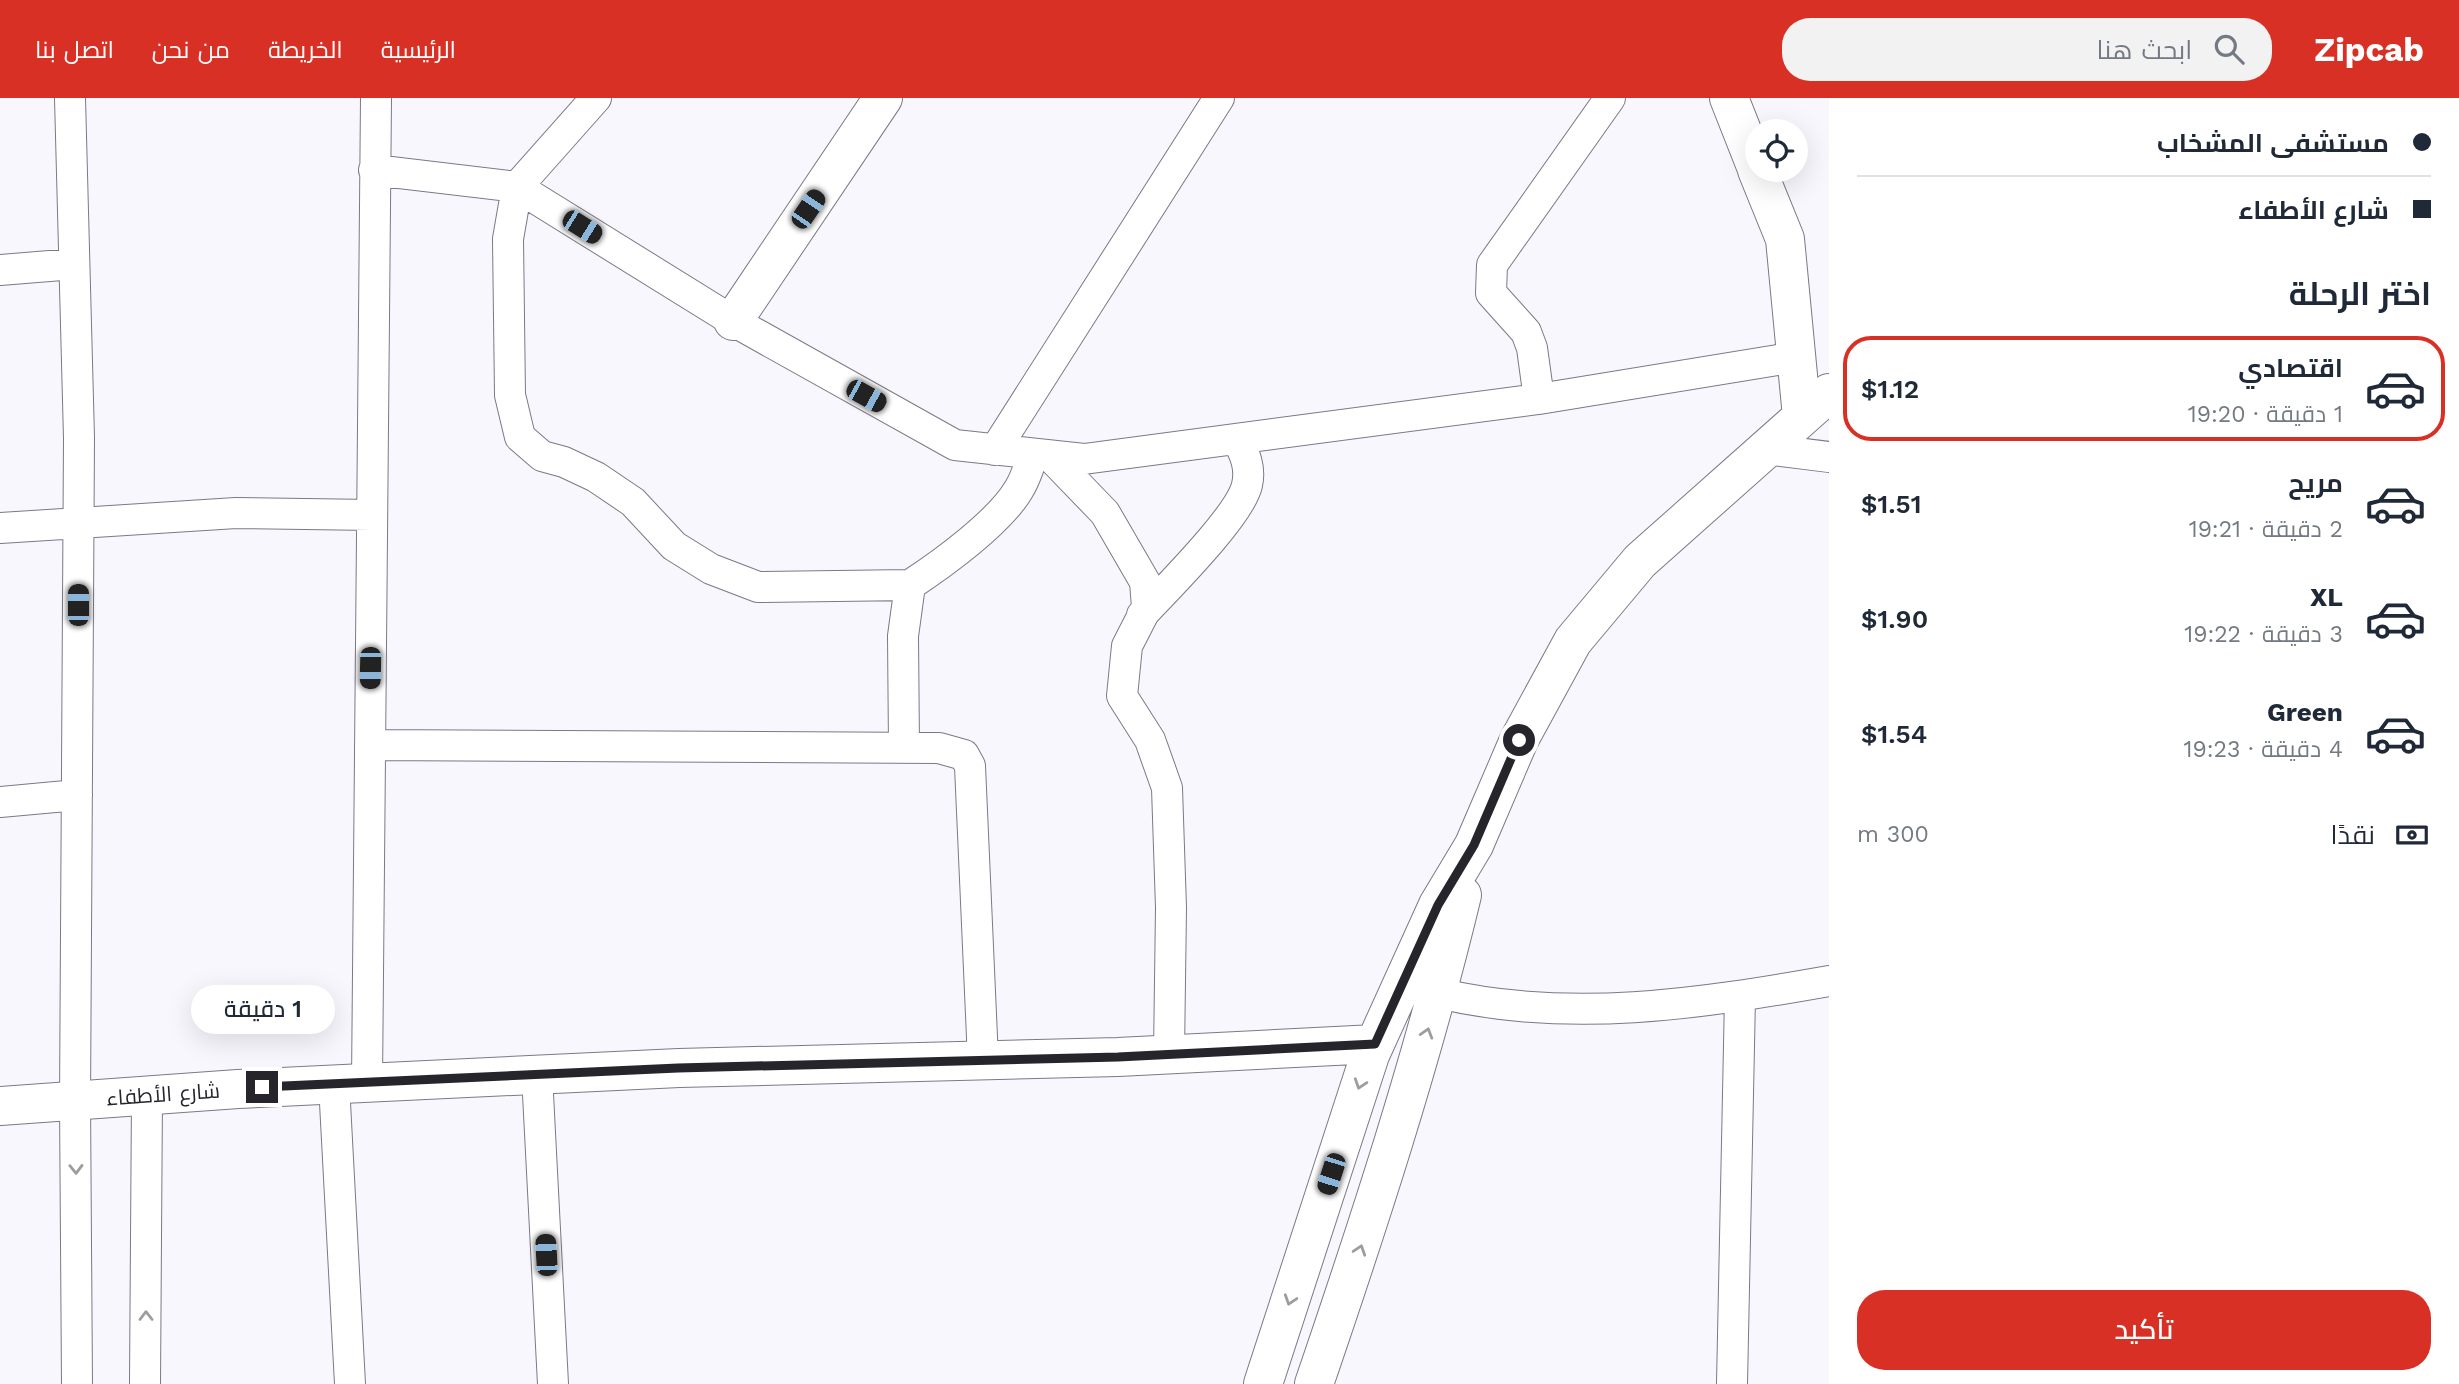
<!DOCTYPE html>
<html lang="ar">
<meta charset="utf-8">
<style>
body{margin:0;font-family:"Work Sans",Cairo,sans-serif;background:#f2f2f3;color:#1f2937;direction:rtl;height:100vh;display:flex;flex-direction:column;font-size:26px;white-space:nowrap}
*{box-sizing:border-box;margin:0}
p{font-size:23px;color:#747a83}
.icon{flex:none;width:38px;height:38px;fill:none;stroke:currentColor;stroke-width:2;stroke-linecap:round;stroke-linejoin:round}
.map{position:relative;flex:1;overflow:hidden;direction:ltr}
.sheet{display:flex;flex-direction:column;background:#fff;width:630px}
.sheet>*{flex:none}
.hud{display:grid;align-content:center;height:154px;padding:0 28px;background:#fff}
.tools{position:absolute;left:1745px;top:21px;display:grid;gap:14px}
.tools a{display:grid;place-items:center;width:63px;height:63px;border-radius:50%;background:#fff;box-shadow:0 7px 28px #0002;font-size:35px}
.end{position:absolute;width:32px;height:32px;margin:-16px;border:9px solid #26252b;background:#fff;box-shadow:0 0 0 4px #fff}
.from{border-radius:50%}
.bubble{position:absolute;height:49px;border-radius:24px;background:#fff;box-shadow:0 7px 28px #0002;font-size:23px;font-weight:600;line-height:49px;text-align:center;direction:rtl}
.car{position:absolute;width:21px;height:42px;margin:-21px -10px;border-radius:9px;box-shadow:0 0 5px 2px #0007;background:linear-gradient(#222 24%,#8ab4d8 0 40%,#222 0 76%,#8ab4d8 0 86%,#222 0)}
.hud b{display:flex;align-items:center;gap:24px;height:66px;font-size:26px}
.hud b+b{border-top:2px solid #e0e1e3}
.hud i{width:18px;height:18px;background:#1f2937}
ul{padding:0;list-style:none}
li{display:flex;align-items:center;gap:21px;height:105px;margin:0 14px 10px;padding:0 14px;border:4px solid transparent;border-radius:28px}
li div{flex:1}
li b{display:block;font-size:26px}
li em{font-style:normal;font-weight:600}
li.current{border-color:#d93025}
li>.icon{width:63px;height:63px;stroke-width:1.5}
h2{padding:0 28px;font-size:32px;line-height:84px}
.pay{display:flex;align-items:center;gap:18px;height:77px;padding:0 28px;font-size:26px}
.pay p{margin-inline-start:auto}
.primary-button{display:flex;gap:14px;margin-top:auto;padding:14px 28px}
.primary-button a{flex:1;height:80px;border-radius:28px;background:#d93025;color:#fff;font-size:28px;font-weight:600;line-height:80px;text-align:center}
header{display:flex;align-items:center;gap:42px;box-sizing:border-box;height:98px;padding:0 35px;background:#d93025;color:#fff}
header strong{font-size:33px}
nav{display:flex;gap:38px;margin-inline-start:auto;font-size:24px}
.search{width:490px;height:63px;background:#f2f2f3;display:flex;align-items:center;gap:18px;box-sizing:border-box;padding:0 24px;border-radius:28px;color:#747a83;font-size:26px}
main{display:flex;flex:1;min-height:0}
.map>svg:first-child{display:block}
</style>
<header>
<strong>Zipcab</strong>
<div class="search"><svg class="icon" aria-label="search" viewBox="0 0 24 24"><circle cx="10" cy="10" r="6"/><path d="M15 15l6 6"/></svg>ابحث هنا</div>
<nav><a>الرئيسية</a><a>الخريطة</a><a>من نحن</a><a>اتصل بنا</a></nav>
</header>
<main>
<section class="sheet">
<div class="hud">
<b><i class="from"></i>مستشفى المشخاب</b>
<b><i></i>شارع الأطفاء</b>
</div>
<h2>اختر الرحلة</h2>
<ul>
<li class="current"><svg class="icon" aria-label="car" viewBox="0 0 24 24"><path d="M5 17H2v-5l4-1 3-4h7l3 4 3 1v5h-3M9 17h6M6 11h13"/><circle cx="7" cy="17" r="2"/><circle cx="17" cy="17" r="2"/></svg><div><b>اقتصادي</b><p>1 دقيقة · 19:20</p></div><em>$1.12</em></li>
<li><svg class="icon" aria-label="car" viewBox="0 0 24 24"><path d="M5 17H2v-5l4-1 3-4h7l3 4 3 1v5h-3M9 17h6M6 11h13"/><circle cx="7" cy="17" r="2"/><circle cx="17" cy="17" r="2"/></svg><div><b>مريح</b><p>2 دقيقة · 19:21</p></div><em>$1.51</em></li>
<li><svg class="icon" aria-label="car" viewBox="0 0 24 24"><path d="M5 17H2v-5l4-1 3-4h7l3 4 3 1v5h-3M9 17h6M6 11h13"/><circle cx="7" cy="17" r="2"/><circle cx="17" cy="17" r="2"/></svg><div><b>XL</b><p>3 دقيقة · 19:22</p></div><em>$1.90</em></li>
<li><svg class="icon" aria-label="car" viewBox="0 0 24 24"><path d="M5 17H2v-5l4-1 3-4h7l3 4 3 1v5h-3M9 17h6M6 11h13"/><circle cx="7" cy="17" r="2"/><circle cx="17" cy="17" r="2"/></svg><div><b>Green</b><p>4 دقيقة · 19:23</p></div><em>$1.54</em></li>
</ul>
<div class="pay"><svg class="icon" aria-label="cash" viewBox="0 0 24 24"><path d="M3 7h18v10H3z"/><circle cx="12" cy="12" r="2"/></svg>نقدًا<p>300 m</p></div>
<div class="primary-button"><a>تأكيد</a></div>
</section>
<div class="map">
<svg width="1829" height="1286" viewBox="0 0 1829 1286">
<rect width="100%" height="100%" fill="#f8f7fd"/>
<g fill="none" stroke-linecap="round" stroke-linejoin="round">
<g stroke="#7b7988" stroke-width="32">
<path id="street" d="M70,0L79,340L75,1003L77,1286
M596,0L517,89L508,141L510,297L520,339L542,358L564,364L596,379L633,404L674,448L711,471L758,489L910,487
M374,72L517,89L733,223L955,347L1084,361L1539,301L1796,259
M0,172L74,166
M1539,301L1532,250L1526,234L1491,195L1492,167L1610,0
M1766,351L1829,359
M995,352L1219,0
M1050,358L1105,415L1145,484L1147,509L1127,548L1122,598L1150,642L1167,690L1171,810L1169,956
M0,430L236,415L372,417
M1142,517C1166,491 1240,418 1247,387C1251,370 1245,356 1237,341
M370,647L939,650L964,657L970,668L983,962
M904,649L903,538L910,487C942,466 1000,424 1019,391C1026,380 1029,367 1034,356
M0,704L77,697
M1438,895C1569,926 1699,906 1829,883
M537,977L553,1286
M367,985L376,0
M334,986L350,1286
M145,1286L147,997
M1732,1286L1740,899"/>
</g>
<g stroke="#7b7988" stroke-width="40">
<path id="secondary" d="M1729,0L1757,71
M1757,72L1785,141L1802,319
M733,223L883,0
M0,1008L238,991L679,970L1118,959L1375,946
M1263,1286L1370,957L1438,807L1474,747L1519,642L1573,543L1640,463L1829,295
M1314,1286C1369,1125 1422,963 1462,797"/>
</g>
<use href="#street" stroke="#fff" stroke-width="30"/>
<use href="#secondary" stroke="#fff" stroke-width="38"/>
</g>
<defs><path id="oneway-chevron" d="M-2-3.5L2.5 0L-2 3.5" fill="none" stroke-width="1.6" stroke-linecap="round" stroke-linejoin="round" transform="scale(1.75)"/></defs>
<g stroke="#9d9da0">
<use href="#oneway-chevron" transform="translate(1427 935) rotate(-73)"/>
<use href="#oneway-chevron" transform="translate(1360 986) rotate(108)"/>
<use href="#oneway-chevron" transform="translate(76 1071) rotate(89)"/>
<use href="#oneway-chevron" transform="translate(1360 1152) rotate(-72)"/>
<use href="#oneway-chevron" transform="translate(1290 1202) rotate(108)"/>
<use href="#oneway-chevron" transform="translate(146 1218) rotate(-90)"/>
</g>
<g fill="none" stroke-linecap="round" stroke-linejoin="round">
<path stroke="#26252b" stroke-width="9" d="M262,989L678,970L1118,959L1375,946L1438,807L1474,747L1519,642"/>
</g>
<g text-anchor="middle" dominant-baseline="central" stroke-width="6" stroke-linejoin="round" paint-order="stroke">
<g font-size="21" fill="#26252b" stroke="#fff">
<text transform="translate(163 996) rotate(-4)">شارع الأطفاء</text>
</g>
</g>
</svg>
<div class="tools">
<a><svg class="icon" aria-label="locate" viewBox="0 0 24 24"><circle cx="12" cy="12" r="6"/><path d="M12 2v4M12 18v4M2 12h4M18 12h4"/></svg></a>
</div>
<i class="end from" style="left:1519px;top:642px"></i>
<i class="end" style="left:262px;top:989px"></i>
<div class="bubble" style="left:191px;top:887px;width:144px">1 دقيقة</div>
<i class="car" style="left:808px;top:111px;rotate:34deg"></i>
<i class="car" style="left:582px;top:129px;rotate:122deg"></i>
<i class="car" style="left:866px;top:298px;rotate:119deg"></i>
<i class="car" style="left:78px;top:507px;rotate:0deg"></i>
<i class="car" style="left:370px;top:570px;rotate:181deg"></i>
<i class="car" style="left:1331px;top:1076px;rotate:198deg"></i>
<i class="car" style="left:546px;top:1157px;rotate:357deg"></i>
</div>
</main>
